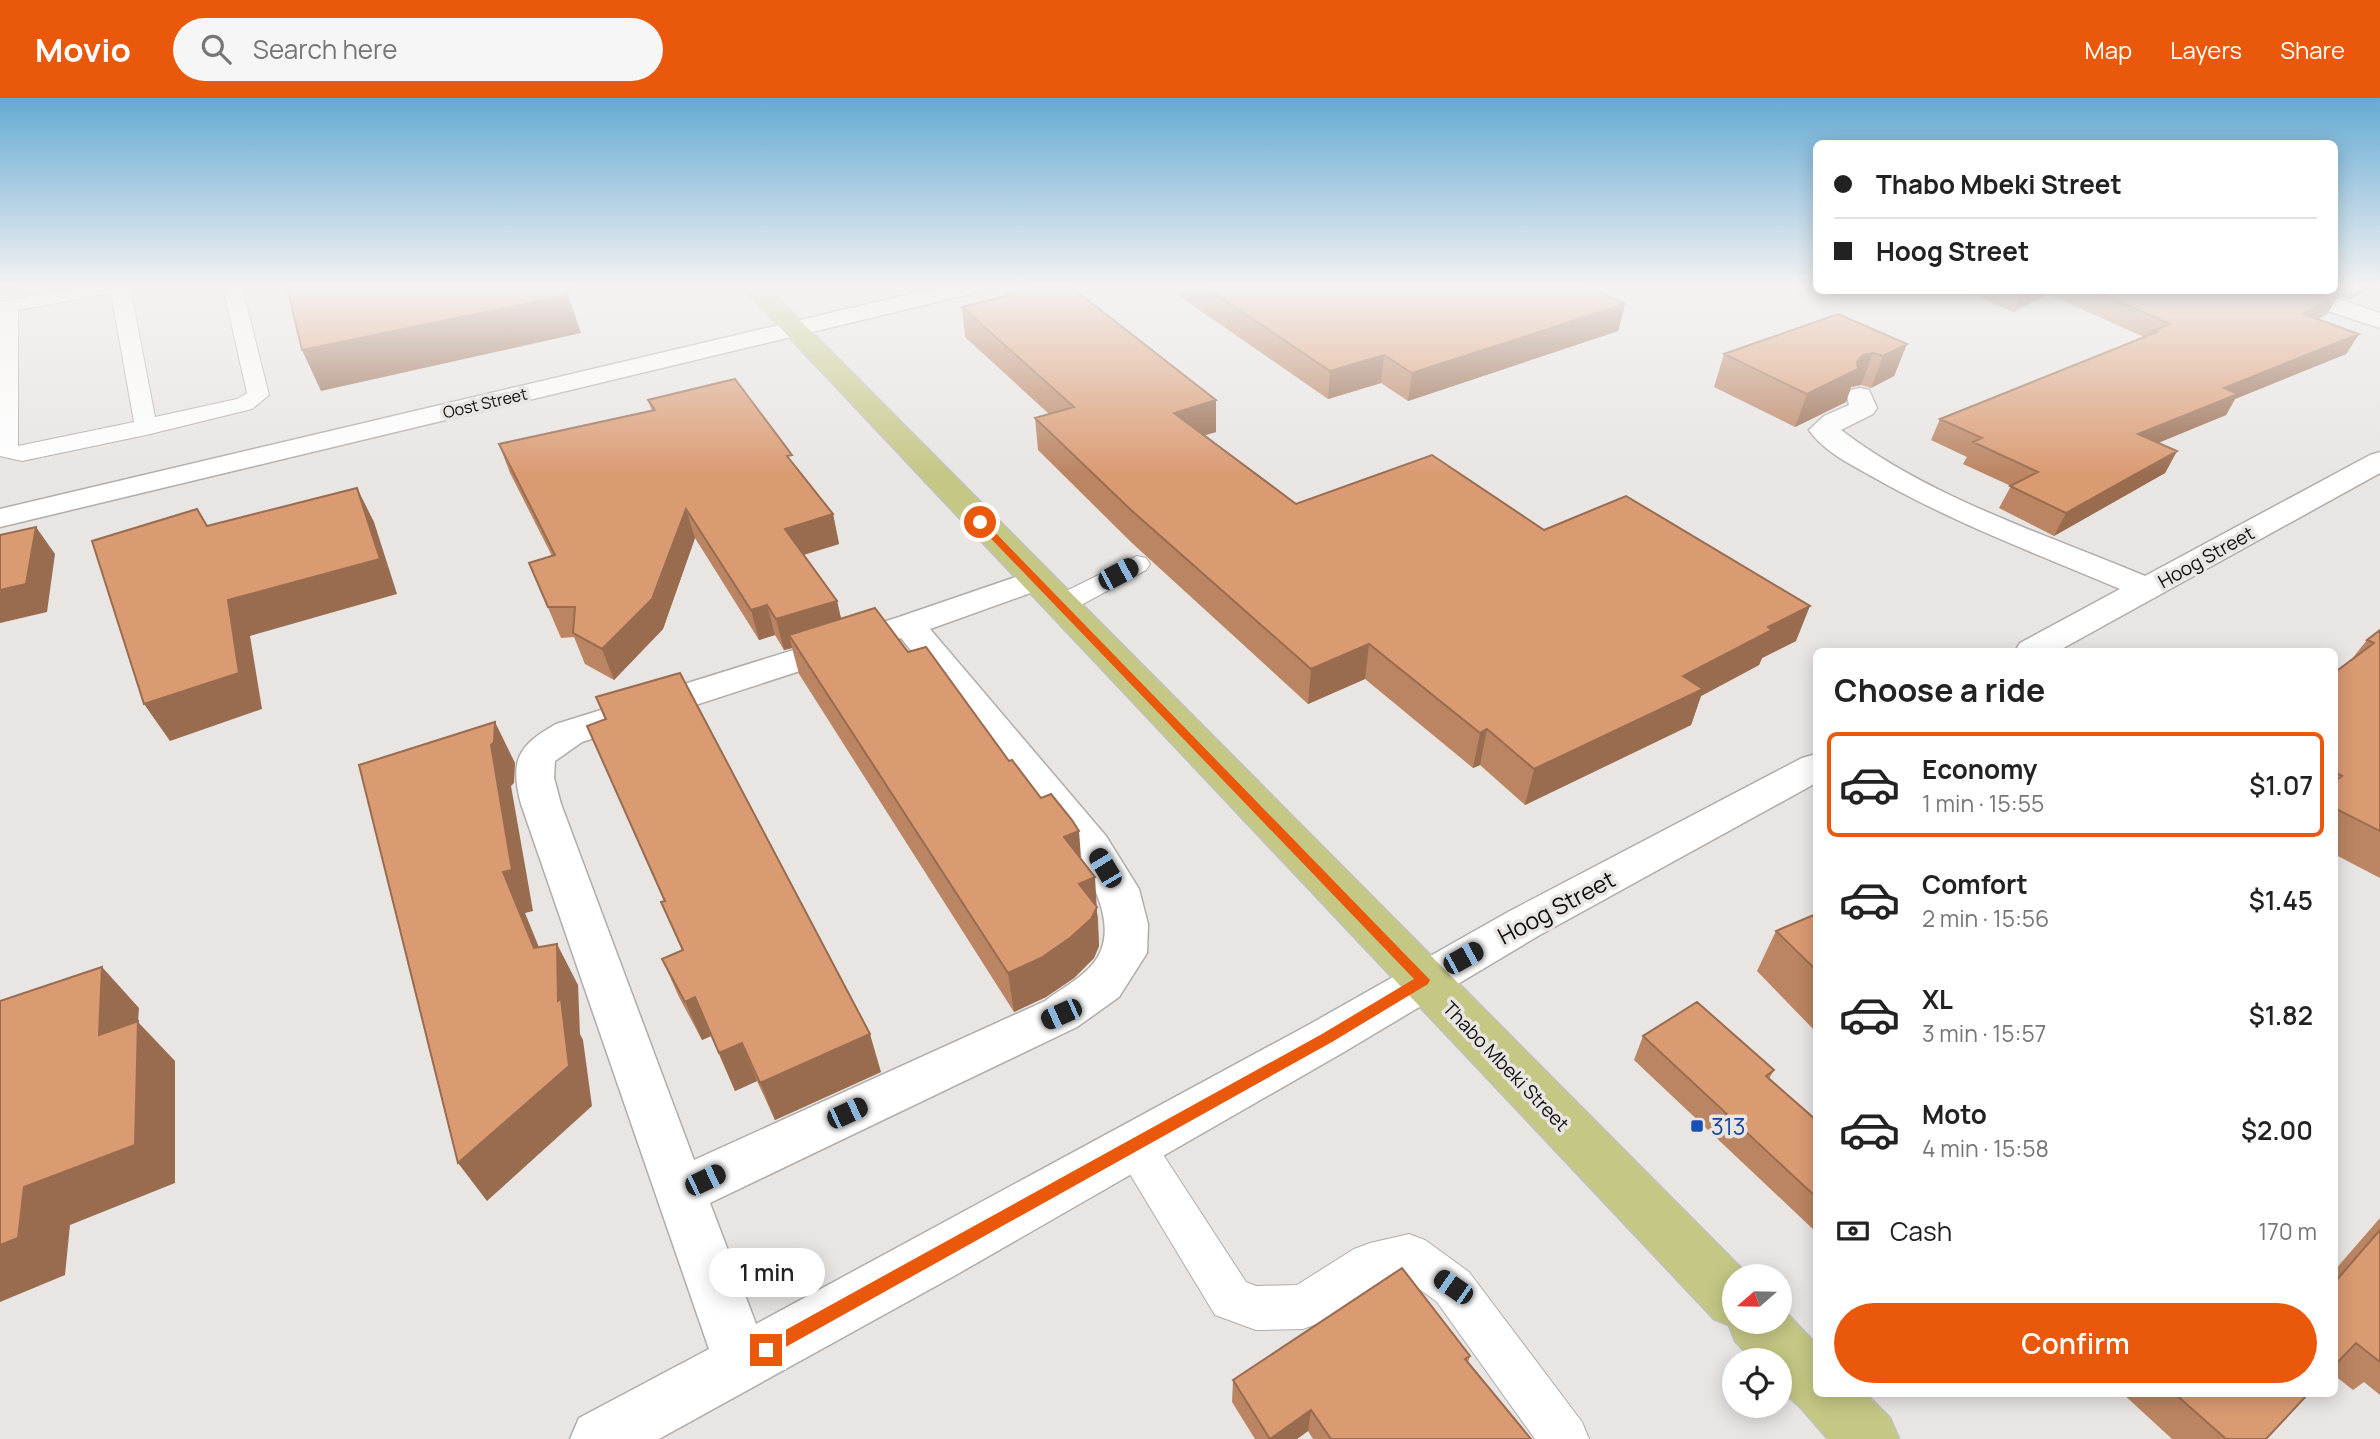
<!DOCTYPE html>
<meta charset="utf-8">
<style>
body{margin:0;font-family:Manrope,sans-serif;background:#f6f6f6;color:#222;height:100vh;display:flex;flex-direction:column;font-size:26px;white-space:nowrap}
*{box-sizing:border-box;margin:0}
p{font-size:23px;color:#767676}
.icon{flex:none;width:38px;height:38px;fill:none;stroke:currentColor;stroke-width:2;stroke-linecap:round;stroke-linejoin:round}
.map{position:relative;flex:1;overflow:hidden}
.drawer{position:absolute;left:1813px;top:550px;width:525px;height:749px;display:flex;flex-direction:column;background:#fff;border-radius:10px;box-shadow:0 4px 18px #0003}
.drawer>*{flex:none}
.banner{position:absolute;left:1813px;top:42px;width:525px;height:154px;border-radius:10px;box-shadow:0 4px 18px #0003;display:grid;align-content:center;height:154px;padding:0 21px;background:#fff}
.needle{width:46px;rotate:250deg}
.fabs{position:absolute;left:1722px;top:1166px;display:grid;gap:14px}
.fabs a{display:grid;place-items:center;width:70px;height:70px;border-radius:50%;background:#fff;box-shadow:0 4px 18px #0003;font-size:35px}
.end{position:absolute;width:32px;height:32px;margin:-16px;border:9px solid #ea580c;background:#fff;box-shadow:0 0 0 4px #fff}
.from{border-radius:50%}
.bubble{position:absolute;height:49px;border-radius:24px;background:#fff;box-shadow:0 4px 18px #0003;font-size:23px;font-weight:600;line-height:49px;text-align:center}
.car{position:absolute;width:21px;height:42px;margin:-21px -10px;border-radius:9px;box-shadow:0 0 5px 2px #0007;background:linear-gradient(#222 24%,#8ab4d8 0 40%,#222 0 76%,#8ab4d8 0 86%,#222 0)}
.banner b{display:flex;align-items:center;gap:24px;height:66px;font-size:26px}
.banner b+b{border-top:2px solid #e0e0e0}
.banner i{width:18px;height:18px;background:#222}
ul{padding:0;list-style:none}
li{display:flex;align-items:center;gap:21px;height:105px;margin:0 14px 10px;padding:0 7px;border:4px solid transparent;border-radius:10px}
li div{flex:1}
li b{display:block;font-size:26px}
li em{font-style:normal;font-weight:600}
li.selected{border-color:#ea580c}
li>.icon{width:63px;height:63px;stroke-width:1.5}
h2{padding:0 21px;font-size:32px;line-height:84px}
.pay{display:flex;align-items:center;gap:18px;height:77px;padding:0 21px;font-size:26px}
.pay p{margin-inline-start:auto}
.action{display:flex;gap:14px;margin-top:auto;padding:14px 21px}
.action a{flex:1;height:80px;border-radius:42px;background:#ea580c;color:#fff;font-size:28px;font-weight:600;line-height:80px;text-align:center}
header{display:flex;align-items:center;gap:42px;box-sizing:border-box;height:98px;padding:0 35px;background:#ea580c;color:#fff}
header strong{font-size:33px}
nav{display:flex;gap:38px;margin-inline-start:auto;font-size:24px}
.search{width:490px;height:63px;background:#f6f6f6;display:flex;align-items:center;gap:18px;box-sizing:border-box;padding:0 24px;border-radius:38px;color:#767676;font-size:26px}
.map>svg:first-child{display:block}
</style>
<header>
<strong>Movio</strong>
<div class="search"><svg class="icon" aria-label="search" viewBox="0 0 24 24"><circle cx="10" cy="10" r="6"/><path d="M15 15l6 6"/></svg>Search here</div>
<nav><a>Map</a><a>Layers</a><a>Share</a></nav>
</header>
<div class="map">
<svg width="2380" height="1341" viewBox="0 0 2380 1341">
<rect width="100%" height="100%" fill="#e8e5e3"/>
<g fill="none" stroke-linecap="round" stroke-linejoin="round">
<g stroke="#b0acaa" stroke-width="2">
<path id="lane" d="M80,189H130L155,319L237,301L247,295L223,189H242L269,297L252,311L146,337L22,363L0,358V204ZM111,195L134,324L18,348V212Z
M1137,458L1146,460L1150,466L1146,472L1070,513L1060,515L1050,513L1046,507L1050,501Z
M1134,1030L1149,1035L1246,1184L1256,1188L1297,1187L1354,1151L1370,1145L1409,1136L1425,1142L1469,1174L1582,1324L1589,1341H1535L1437,1204L1403,1179L1380,1185L1319,1225L1303,1231L1256,1232L1215,1217L1113,1048L1119,1035Z"/>
</g>
<g stroke="#b0acaa" stroke-width="3">
<path id="street" d="M940,189H982L978,194L970,196L0,429V411Z
M2276,192H2312L2380,215V230L2279,197Z
M1860,290L1869,292L1877,310L1873,316L1841,332C1930,400 2042,435 2145,478L2370,357L2380,354V375L2058,553H2015L2020,545L2120,491C2037,456 1952,424 1873,379C1852,367 1823,353 1809,332L1824,318L1849,307L1847,298L1851,292Z
M1036,472L1047,475L1052,482L1047,489L930,531L1106,738L1139,791L1148,826L1147,855L1119,899L1077,929L710,1105L756,1226L1310,926L1508,814L1802,660L1816,656V685L1538,838L1344,954L954,1178L659,1341H570L579,1320L709,1251L521,706C510,663 517,648 556,626L896,520ZM901,540L1078,760C1098,793 1123,842 1085,874C1073,885 1058,893 1045,903L694,1062L561,706L554,680L555,663L582,644Z"/>
</g>
<g stroke="#c0c0c0" stroke-width="3">
<path id="primary" d="M742,189H767L1749,1178H1734V1223H1780V1208L1816,1246V1295H1865L1890,1320L1899,1341H1828L1801,1310L1780,1291V1262H1753L1735,1243L1729,1227L1714,1221Z"/>
</g>
<use href="#lane" fill="#fff" fill-rule="evenodd"/>
<use href="#street" fill="#fff" fill-rule="evenodd"/>
<use href="#primary" fill="#c5c785" fill-rule="evenodd"/>
</g>
<path fill="#bb8462" d="M1178,189H1588L1625,206L1618,233L1408,303L1381,285L1328,301L1178,197Z
M2334,189H2373L2350,202L2338,198L2327,216L2317,221L2359,236L2346,256L2235,301L2226,317L2158,345L2177,353L2165,375L2054,438L1999,410L2011,388L1963,366L1967,359L1931,342L1940,321L2144,239L2048,196L2013,214L1962,192H2334Z
M962,209L1216,302V334L1205,337L1296,406L1544,432L1796,543L1762,560L1759,567L1701,598L1691,627L1525,707L1480,667L1473,670L1365,581L1308,606L1132,445L1038,352L1035,320L1049,316L965,239Z
M1907,246L1894,278L1871,290L1861,287L1851,289L1846,304L1795,329L1714,289L1724,256Z
M648,302L794,366L833,416L839,446L804,457L837,503L841,521L908,554L1081,761L1098,819L1099,848L1094,860L1074,880L1046,899L1014,914L799,576L792,550L784,552L775,537L759,542L695,440L663,531L614,582L585,566L574,539L561,540L529,465L552,458L510,375L499,346L652,313Z
M2380,532V780L2334,756V575L2351,562L2367,542Z
M596,599L881,974L775,1022L757,983L735,993L711,938L702,942L679,899L662,861L682,852L661,804L664,803L587,628L605,622Z
M1816,816V934L1757,873L1776,833Z
M1643,938L1774,972L1769,981L1816,1022V1134L1634,962Z
M2380,1120V1297L2364,1284L2353,1292L2334,1277V1173Z
M1470,1258L1468,1264L1531,1341H1313L1308,1333L1297,1341H1255L1232,1304L1233,1282Z
M2122,1295H2309L2266,1341H2172Z"/>
<path fill="#996c50" d="M0,189H17L0,192Z
M555,189H581L557,194Z
M2359,189H2373L2350,202Z
M2027,192H2050L2048,196L2013,214L2022,195Z
M2339,196L2327,216L2292,236L2303,216Z
M568,197L581,235L321,293L302,252Z
M1625,206L1618,233L1408,303L1412,275Z
M2359,236L2346,256L2235,301L2226,317L2126,358L2138,336L2224,290Z
M1907,246L1894,278L1871,290L1883,258Z
M1873,255L1861,287L1851,289L1846,304L1795,329L1807,296L1857,264L1863,257Z
M1384,257L1381,285L1328,301L1330,273Z
M1216,302V334L1174,346V315Z
M2177,353L2165,375L2054,438L2066,415Z
M357,390L374,424L397,496L250,538L262,611L170,643L144,606L228,502Z
M686,411L695,440L663,531L614,582L602,551Z
M833,416L839,446L792,460L785,431Z
M36,429L55,456L47,514L0,525V492Z
M837,503L844,533L789,537L792,550L784,552L776,521Z
M767,507L775,537L759,542L751,512Z
M1810,508L1796,543L1762,560L1759,567L1701,598L1691,627L1525,707L1534,671L1683,578L1768,529Z
M1369,546L1365,581L1308,606L1311,571Z
M495,624L515,665L514,685L511,688L533,813L525,815L556,891L534,850L503,774L491,647Z
M1487,631L1480,667L1473,670L1480,635Z
M1079,733L1082,772L1064,739Z
M1095,779L1099,848L1094,860L1074,880L1046,899L1014,914L1008,875L1079,786Z
M557,846L578,887L580,936L583,942L592,1008L487,1103L458,1065L558,903Z
M102,869L139,910L138,924L175,963V1085L70,1127L65,1177L0,1204V1147L24,1089L99,937Z
M695,899L711,938L702,942L685,904Z
M870,936L881,974L775,1022L760,985Z
M742,945L757,983L735,993L719,955Z
M1311,1312L1308,1333L1297,1341H1270Z"/>
<path fill="#da9a72" stroke="#996c50" stroke-width="2" d="M287,189H564L568,197L302,252Z
M1039,189H1071L1216,302L1174,315L1296,406L1432,357L1544,432L1626,398L1810,508L1768,529L1772,532L1683,578L1703,591L1534,671L1487,631L1480,635L1369,546L1311,571L1131,412L1035,320L1074,309L962,209Z
M1205,189H1588L1625,206L1412,275L1384,257L1330,273Z
M2093,192H2328L2339,196L2303,216L2359,236L2224,290L2238,296L2138,336L2177,353L2066,415L2010,388L2038,374L1973,344L1982,340L1940,321L2157,234L2153,233L2170,226Z
M1838,216L1907,246L1883,258L1873,255L1863,257L1857,264L1858,271L1807,296L1724,256Z
M735,281L792,357L787,358L833,416L785,431L837,503L776,521L767,507L751,512L686,411L652,501L602,551L573,535L575,509H548L529,465L555,457L499,346L655,312L648,302Z
M357,390L380,461L228,502L239,575L144,606L92,443L197,411L207,428Z
M36,429L26,486L0,492V437Z
M875,510L908,554L926,549L1009,663L1012,662L1041,700L1051,696L1072,722L1079,733L1064,739L1095,779L1079,786L1097,809L1091,821L1070,840L1041,860L1008,875L789,537Z
M2380,532V733L2334,710V684L2342,678L2334,674V575L2374,545L2367,542Z
M680,575L870,936L760,985L742,945L719,955L695,899L685,904L662,861L683,852L661,804L665,803L587,628L606,621L596,599Z
M495,624L494,644L491,647L512,772L503,774L534,850L557,846L558,903L561,901L569,968L458,1065L359,667Z
M1816,816V872L1776,833Z
M102,869L99,937L138,923L135,1047L24,1089L18,1140L0,1147V903Z
M1697,904L1774,972L1766,978L1816,1022V1099L1643,938Z
M2380,1132V1264L2356,1245L2334,1268V1185Z
M1402,1170L1470,1258L1465,1261L1531,1341H1331L1311,1312L1270,1341L1233,1282Z
M2174,1295H2309L2266,1341H2226Z"/>
<linearGradient id="sky" x2="0" y2="1"><stop stop-color="#65aad4"/><stop offset="0.5" stop-color="#f5f3f2"/><stop offset="1" stop-color="#f5f3f2" stop-opacity="0"/></linearGradient>
<rect width="2380" height="377" fill="url(#sky)"/>
<path fill="#ea580c" d="M977,422H983L1430,882L1428,886L1332,944L766,1260L760,1258L758,1252L760,1246L1322,936L1414,881L977,426Z"/>
<rect fill="#1a4fb4" stroke="#e8e5e3" stroke-width="2.5" x="1690" y="1021" width="14" height="14" rx="3.5"/>
<g text-anchor="middle" dominant-baseline="central" stroke-width="7" stroke-linejoin="round" paint-order="stroke">
<g font-size="16" fill="#0e0d0c" stroke="#e8e5e3">
<text transform="translate(485 305) rotate(-13)">Oost Street</text>
</g>
<g font-size="19" fill="#0e0d0c" stroke="#e8e5e3">
<text transform="translate(2206 459) rotate(-29)">Hoog Street</text>
<text transform="translate(1506 968) rotate(46)">Thabo Mbeki Street</text>
</g>
<g font-size="23" fill="#0e0d0c" stroke="#e8e5e3">
<text transform="translate(1556 809) rotate(-28)">Hoog Street</text>
</g>
<g font-size="23" fill="#164399" stroke="#e8e5e3" text-anchor="start">
<text x="1711" y="1028">313</text>
</g>
</g>
</svg>
<div class="fabs">
<a><svg class="needle" viewBox="-14 -14 28 28"><path d="M0-13l5 13h-10z" fill="#e53935"/><path d="M0 13l5-13h-10z" fill="#767676"/></svg></a>
<a><svg class="icon" aria-label="locate" viewBox="0 0 24 24"><circle cx="12" cy="12" r="6"/><path d="M12 2v4M12 18v4M2 12h4M18 12h4"/></svg></a>
</div>
<i class="end from" style="left:980px;top:424px"></i>
<i class="end" style="left:766px;top:1252px"></i>
<div class="bubble" style="left:709px;top:1150px;width:116px">1 min</div>
<i class="car" style="left:1118px;top:476px;rotate:62deg"></i>
<i class="car" style="left:1105px;top:770px;rotate:329deg"></i>
<i class="car" style="left:1463px;top:860px;rotate:61deg"></i>
<i class="car" style="left:1061px;top:916px;rotate:246deg"></i>
<i class="car" style="left:847px;top:1015px;rotate:65deg"></i>
<i class="car" style="left:705px;top:1082px;rotate:64deg"></i>
<i class="car" style="left:1453px;top:1189px;rotate:305deg"></i>
<div class="banner">
<b><i class="from"></i>Thabo Mbeki Street</b>
<b><i></i>Hoog Street</b>
</div>
<section class="drawer">
<h2>Choose a ride</h2>
<ul>
<li class="selected"><svg class="icon" aria-label="car" viewBox="0 0 24 24"><path d="M5 17H2v-5l4-1 3-4h7l3 4 3 1v5h-3M9 17h6M6 11h13"/><circle cx="7" cy="17" r="2"/><circle cx="17" cy="17" r="2"/></svg><div><b>Economy</b><p>1 min · 15:55</p></div><em>$1.07</em></li>
<li><svg class="icon" aria-label="car" viewBox="0 0 24 24"><path d="M5 17H2v-5l4-1 3-4h7l3 4 3 1v5h-3M9 17h6M6 11h13"/><circle cx="7" cy="17" r="2"/><circle cx="17" cy="17" r="2"/></svg><div><b>Comfort</b><p>2 min · 15:56</p></div><em>$1.45</em></li>
<li><svg class="icon" aria-label="car" viewBox="0 0 24 24"><path d="M5 17H2v-5l4-1 3-4h7l3 4 3 1v5h-3M9 17h6M6 11h13"/><circle cx="7" cy="17" r="2"/><circle cx="17" cy="17" r="2"/></svg><div><b>XL</b><p>3 min · 15:57</p></div><em>$1.82</em></li>
<li><svg class="icon" aria-label="car" viewBox="0 0 24 24"><path d="M5 17H2v-5l4-1 3-4h7l3 4 3 1v5h-3M9 17h6M6 11h13"/><circle cx="7" cy="17" r="2"/><circle cx="17" cy="17" r="2"/></svg><div><b>Moto</b><p>4 min · 15:58</p></div><em>$2.00</em></li>
</ul>
<div class="pay"><svg class="icon" aria-label="cash" viewBox="0 0 24 24"><path d="M3 7h18v10H3z"/><circle cx="12" cy="12" r="2"/></svg>Cash<p>170 m</p></div>
<div class="action"><a>Confirm</a></div>
</section>
</div>
